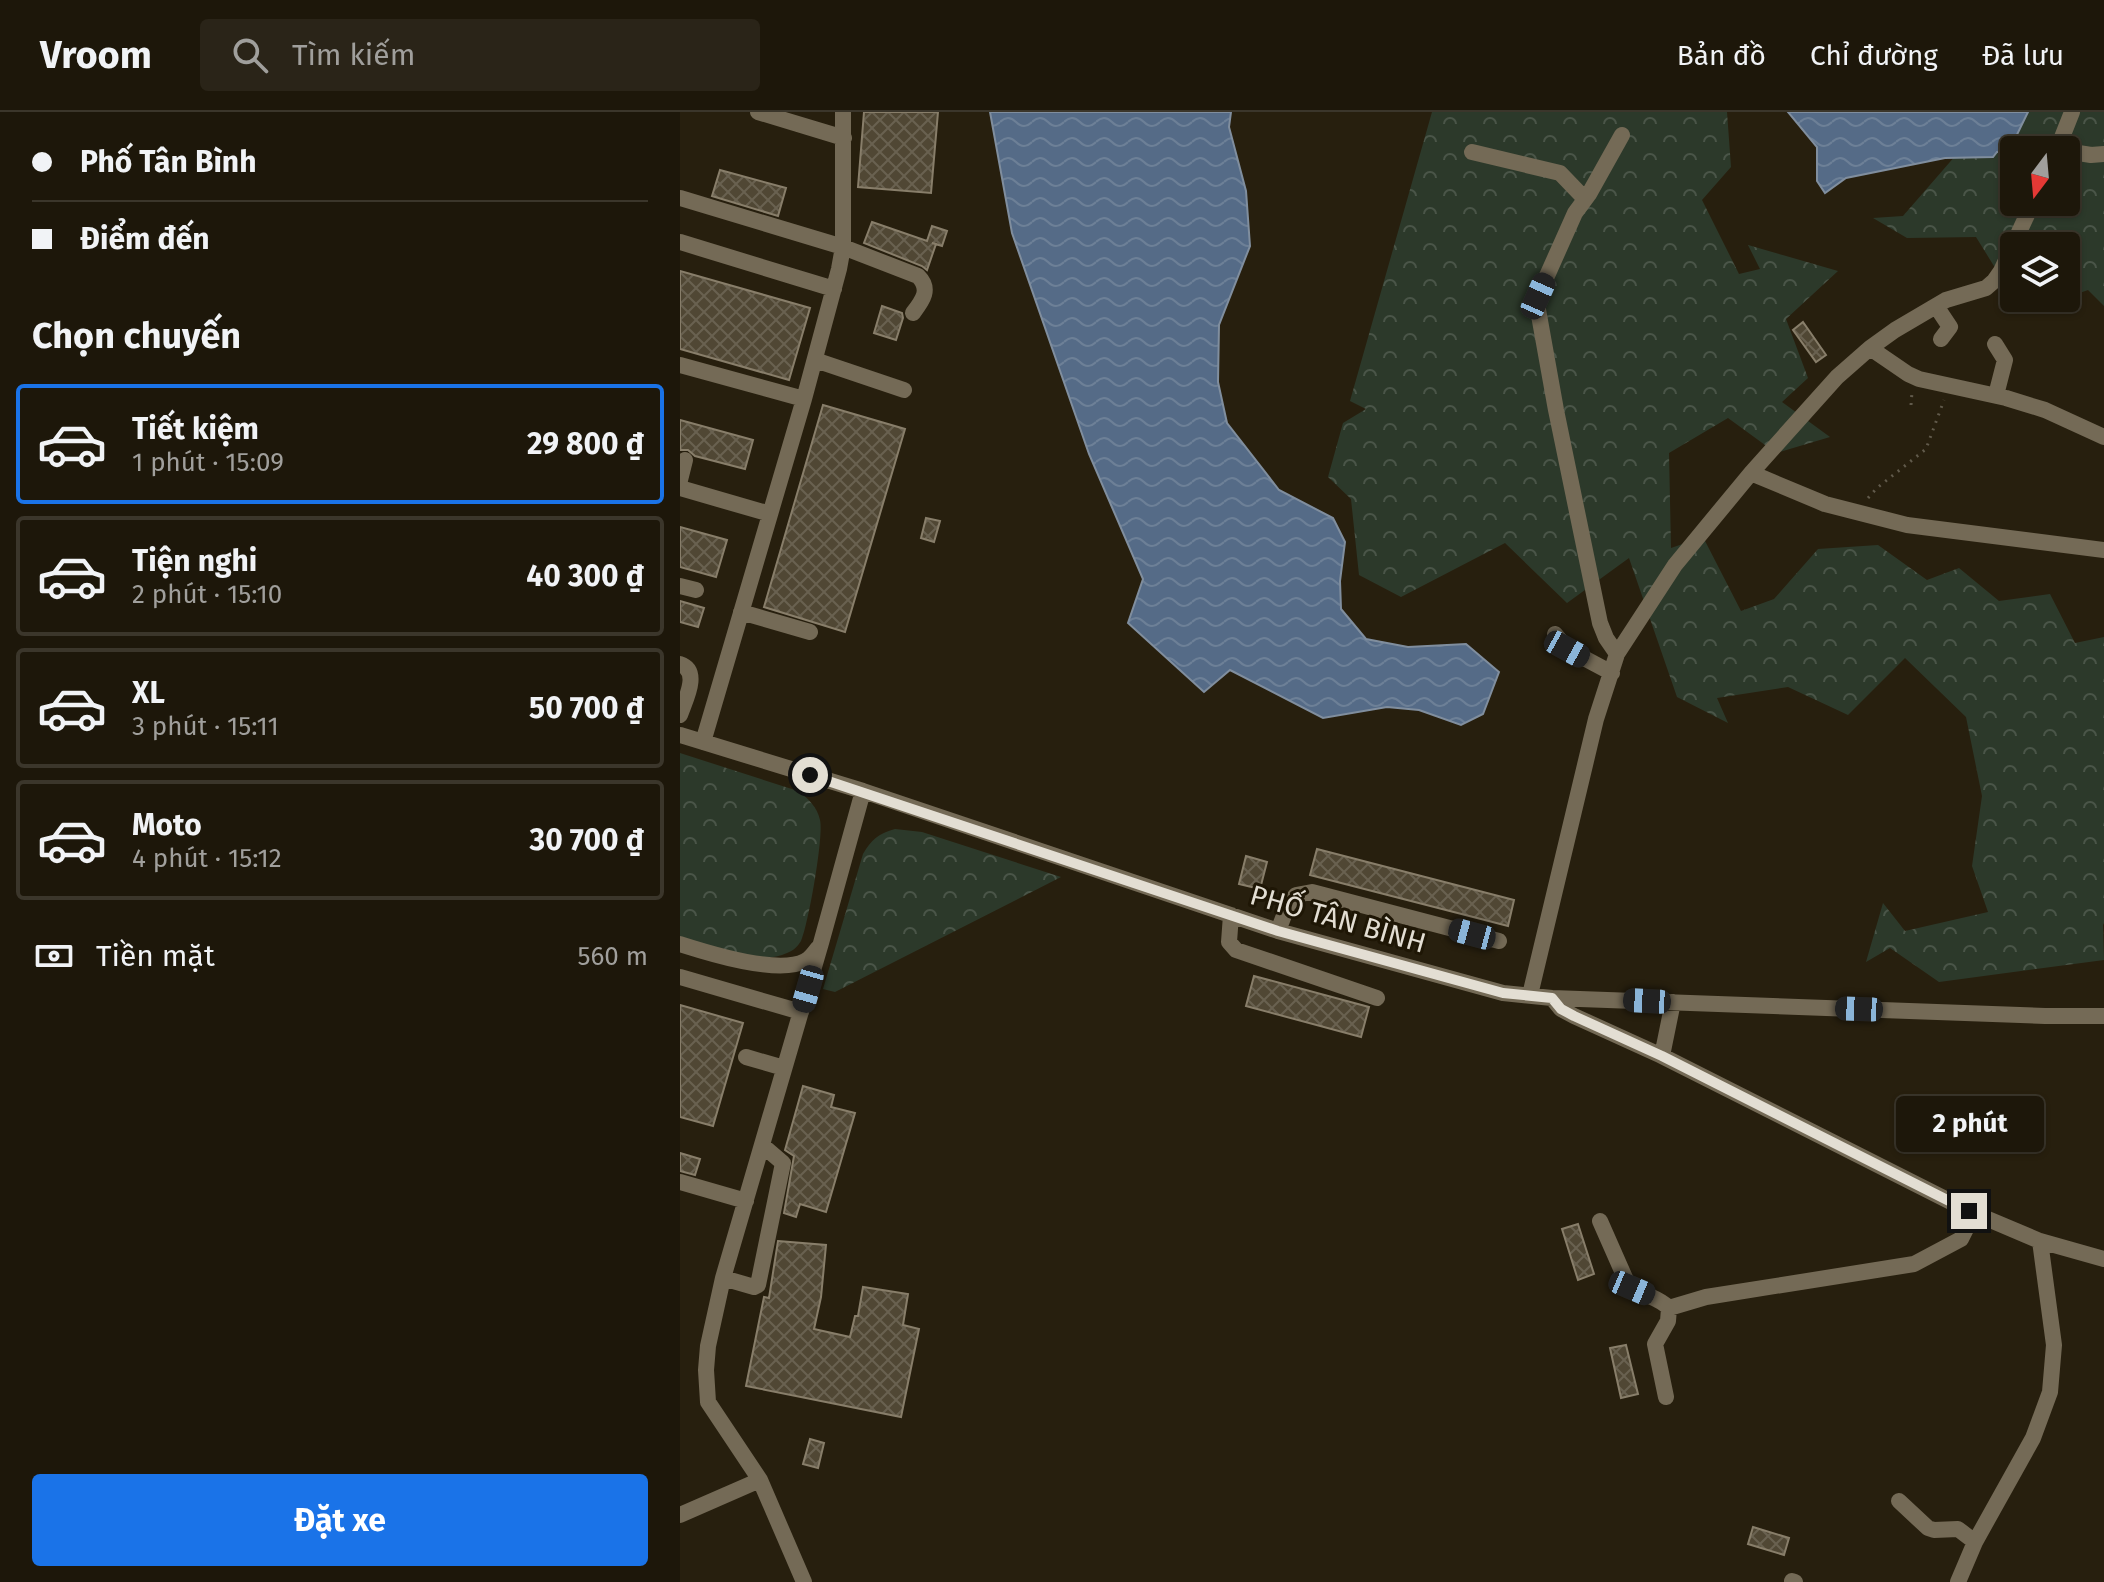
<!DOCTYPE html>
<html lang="vi">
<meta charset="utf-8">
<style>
body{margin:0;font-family:"Fira Sans",sans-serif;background:#2a2418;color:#f1f3f6;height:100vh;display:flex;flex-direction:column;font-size:30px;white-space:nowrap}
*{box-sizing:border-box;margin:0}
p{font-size:26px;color:#a09f9c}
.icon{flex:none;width:44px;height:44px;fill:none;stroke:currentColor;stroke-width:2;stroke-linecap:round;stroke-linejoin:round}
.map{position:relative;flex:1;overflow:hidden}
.sheet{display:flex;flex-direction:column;background:#1d170a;width:680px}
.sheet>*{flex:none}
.guide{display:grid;align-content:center;height:176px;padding:0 32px;background:#1d170a}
.needle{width:52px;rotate:196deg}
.fabs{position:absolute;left:1320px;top:24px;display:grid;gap:16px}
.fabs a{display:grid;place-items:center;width:80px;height:80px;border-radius:8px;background:#1d170a;box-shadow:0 2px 6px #0004,0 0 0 2px #3b362b;font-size:40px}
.end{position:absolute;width:36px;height:36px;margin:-18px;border:10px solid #e3ded3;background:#111;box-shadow:0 0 0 4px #111}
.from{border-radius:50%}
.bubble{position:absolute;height:56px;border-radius:8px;background:#1d170a;box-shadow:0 2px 6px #0004,0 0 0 2px #3b362b;font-size:26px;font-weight:700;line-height:56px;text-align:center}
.car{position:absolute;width:24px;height:48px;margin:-24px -12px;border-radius:10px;box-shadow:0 0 6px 2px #0007;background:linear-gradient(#222 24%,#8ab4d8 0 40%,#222 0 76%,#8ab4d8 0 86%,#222 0)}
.guide b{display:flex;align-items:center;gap:28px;height:76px;font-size:30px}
.guide b+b{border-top:2px solid #3b362b}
.guide i{width:20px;height:20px;background:#f1f3f6}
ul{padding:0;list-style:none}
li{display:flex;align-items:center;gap:24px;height:120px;margin:0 16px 12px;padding:0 16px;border:4px solid #3b362b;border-radius:8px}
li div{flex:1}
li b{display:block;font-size:30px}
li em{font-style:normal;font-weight:700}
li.active{border-color:#1a73e8}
li>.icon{width:72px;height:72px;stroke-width:1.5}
h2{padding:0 32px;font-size:36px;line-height:96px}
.pay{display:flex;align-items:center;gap:20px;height:88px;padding:0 32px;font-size:30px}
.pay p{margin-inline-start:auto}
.primary-button{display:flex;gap:16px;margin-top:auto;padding:16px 32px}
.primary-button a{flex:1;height:92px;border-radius:8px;background:#1a73e8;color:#fff;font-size:32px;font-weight:700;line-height:92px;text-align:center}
header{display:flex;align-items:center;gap:48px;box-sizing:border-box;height:112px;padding:0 40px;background:#1d170a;border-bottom:2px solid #3b362b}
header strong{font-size:38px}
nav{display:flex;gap:44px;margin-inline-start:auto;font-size:28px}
.search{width:560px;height:72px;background:#2a2418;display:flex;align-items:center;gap:20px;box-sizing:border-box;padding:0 28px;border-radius:8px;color:#a09f9c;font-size:30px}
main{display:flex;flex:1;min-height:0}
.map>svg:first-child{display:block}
</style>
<header>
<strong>Vroom</strong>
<div class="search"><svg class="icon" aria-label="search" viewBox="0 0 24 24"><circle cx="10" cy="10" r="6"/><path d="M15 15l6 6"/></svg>Tìm kiếm</div>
<nav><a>Bản đồ</a><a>Chỉ đường</a><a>Đã lưu</a></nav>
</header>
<main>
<section class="sheet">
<div class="guide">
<b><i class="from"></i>Phố Tân Bình</b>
<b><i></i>Điểm đến</b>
</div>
<h2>Chọn chuyến</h2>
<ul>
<li class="active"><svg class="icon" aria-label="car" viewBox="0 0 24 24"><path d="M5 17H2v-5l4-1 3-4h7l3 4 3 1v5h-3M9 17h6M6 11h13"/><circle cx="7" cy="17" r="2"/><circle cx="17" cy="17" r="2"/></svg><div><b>Tiết kiệm</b><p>1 phút · 15:09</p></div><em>29 800 ₫</em></li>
<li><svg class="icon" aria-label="car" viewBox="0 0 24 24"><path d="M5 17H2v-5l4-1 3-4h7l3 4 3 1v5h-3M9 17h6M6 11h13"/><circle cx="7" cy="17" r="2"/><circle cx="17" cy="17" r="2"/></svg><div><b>Tiện nghi</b><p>2 phút · 15:10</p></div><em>40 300 ₫</em></li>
<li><svg class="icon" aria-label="car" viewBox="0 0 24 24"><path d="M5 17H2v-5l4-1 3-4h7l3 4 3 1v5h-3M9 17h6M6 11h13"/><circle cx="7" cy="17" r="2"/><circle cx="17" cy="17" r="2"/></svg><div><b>XL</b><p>3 phút · 15:11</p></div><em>50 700 ₫</em></li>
<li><svg class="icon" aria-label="car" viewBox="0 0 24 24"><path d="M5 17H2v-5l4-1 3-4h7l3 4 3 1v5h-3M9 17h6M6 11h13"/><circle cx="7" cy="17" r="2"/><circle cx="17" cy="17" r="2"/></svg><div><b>Moto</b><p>4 phút · 15:12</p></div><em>30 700 ₫</em></li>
</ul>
<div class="pay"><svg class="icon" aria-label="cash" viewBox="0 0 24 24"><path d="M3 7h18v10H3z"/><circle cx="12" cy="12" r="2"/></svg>Tiền mặt<p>560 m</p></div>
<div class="primary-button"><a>Đặt xe</a></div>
</section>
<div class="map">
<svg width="1424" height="1470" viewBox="0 0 1424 1470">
<defs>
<pattern id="forest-crowns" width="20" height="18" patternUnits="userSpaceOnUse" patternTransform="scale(2)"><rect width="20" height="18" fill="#2c392a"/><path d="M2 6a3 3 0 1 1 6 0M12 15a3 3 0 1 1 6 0" fill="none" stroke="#4a5548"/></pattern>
<pattern id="water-waves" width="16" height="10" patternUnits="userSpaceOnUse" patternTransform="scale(2)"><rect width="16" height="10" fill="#556b87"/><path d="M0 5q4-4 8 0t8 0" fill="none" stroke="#6d8097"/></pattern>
<pattern id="building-cross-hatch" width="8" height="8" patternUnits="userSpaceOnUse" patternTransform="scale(2)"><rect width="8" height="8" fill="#504734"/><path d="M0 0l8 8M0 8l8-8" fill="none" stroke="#696150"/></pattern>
</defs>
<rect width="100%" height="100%" fill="#271f0e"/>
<path fill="url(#forest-crowns)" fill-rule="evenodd" d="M752,0H1047L1051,55L1022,88L1059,162L1080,157L1068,133L1158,159L1106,207L1128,266L1102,290L1150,325L1096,341L1048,306L989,341L991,436L1023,425L1061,499L1094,487L1138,437L1198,433L1247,468L1279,456L1319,489L1370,482L1395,531L1424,525V811L1423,813L1424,848L1259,870L1210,836L1186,850L1203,791L1225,819L1308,800L1292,754L1302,684L1286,605L1225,546L1168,603L1108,575L1037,586L1048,611L997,585L949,446L887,491L825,431L721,485L679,463L671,387L648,365L663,311L686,297L670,289Z
M1335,0H1424V194L1408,178L1343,201L1296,125L1227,126L1193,106L1223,104L1296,20ZM1334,38H1386V90H1334ZM1334,134H1386V186H1334Z
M0,641L118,679C129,687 137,695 140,708C144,724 128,814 121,829C118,834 113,839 107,841C79,855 28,833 0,825Z
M215,717L242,720L381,765L155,880L143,877L183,742C191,728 199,721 215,717Z"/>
<path fill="url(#water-waves)" stroke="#808e9e" stroke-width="2" d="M310,0H551L549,15L566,79L570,134L539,213L538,270L547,311L599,378L653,406L665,430L660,469L661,497L686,527L728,535L786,532L819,560L803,602L781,613L739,598L707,595L643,606L550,558L524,580L448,511L463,467L409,342L332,121Z
M1108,0H1348L1329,39L1317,40L1313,45L1265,46L1166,66L1145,81L1137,69V35Z"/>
<path fill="url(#building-cross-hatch)" stroke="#887e6a" stroke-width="2" d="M184,0H258L251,81L178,75Z
M40,58L106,76L98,104L32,84Z
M192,110L247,129L252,114L267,119L262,134L252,131L256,132L247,158L242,154L184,131Z
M0,159L130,196L109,268L0,237Z
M202,194L222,201L223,206L216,228L194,221Z
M1123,210L1146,243L1136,250L1113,218Z
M143,293L225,317L165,520L84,495Z
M0,308L73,328L65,357L15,344L8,338H0Z
M246,406L260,409L254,430L241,426Z
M0,415L47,428L36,465L0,455Z
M0,489L24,496L18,515L0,510Z
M637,737L834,788L828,814L630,763Z
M566,744L587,750L580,777L559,772Z
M574,864L689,895L681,925L566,894Z
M0,893L63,911L33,1014L0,1005Z
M123,974L154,983L151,995L175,1001L146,1100L120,1092L116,1105L104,1101L114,1044L105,1038Z
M0,1041L20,1047L15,1063L0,1059Z
M898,1112L914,1162L898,1168L882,1117Z
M98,1129L146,1133L141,1185L134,1217L170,1225L175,1204H178L183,1175L228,1182L223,1213L239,1217L221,1305L66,1274L84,1185L89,1186Z
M946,1233L958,1282L941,1286L930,1236Z
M130,1327L144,1331L138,1356L123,1352Z
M1073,1415L1109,1426L1104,1443L1068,1432Z"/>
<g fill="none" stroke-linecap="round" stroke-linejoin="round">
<path stroke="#615a4b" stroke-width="3" stroke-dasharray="2 6" stroke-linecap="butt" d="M1231,293L1232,280
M1188,386L1197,376L1246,337L1264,288"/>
<path stroke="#746a56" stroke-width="16" d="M78,0L164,26
M1377,38L1392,0
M1386,39L1411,43L1424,42
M792,40L880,61L905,87
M0,86L163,135L238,164C251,177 243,188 233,201
M0,130L154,177
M1256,194L1270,215L1261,227
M1315,232L1325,248L1316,283
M1190,236L1228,262L1239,267L1326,286L1365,298L1424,325
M135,248L224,278
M0,253L124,287
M1071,361L1145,392L1227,413L1424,438
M0,368L5,348
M0,376L90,402
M0,474L16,478
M61,500L130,520
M875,522L887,537L932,561
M937,542L926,526L920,511L876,298L857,192L858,184L895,101L909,82L942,23
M0,552C21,559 5,588 0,603
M0,623L183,679L598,819L823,881L872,886L1365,904H1424
M23,630L124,287L159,157L163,135V0
M551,803L549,830L556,838L697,886
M598,819L608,793L616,783L632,780L819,829
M0,832C28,841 98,863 125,849C130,847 134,841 138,836
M0,865L121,900
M850,883L916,607L937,542L995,453L1071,361L1157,265L1190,236L1215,218L1266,188L1306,176L1314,169L1321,159L1353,90
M872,886L881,897L894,904L982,944L1289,1099L1360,1129L1424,1147
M982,944L993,890
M66,945L104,956
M0,1070L66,1089
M920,1109L946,1168C956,1183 977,1183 989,1196L988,1209L975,1232L986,1285
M43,1166L74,1175L78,1173L103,1051L82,1033
M989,1196L1026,1185L1234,1152L1281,1127L1287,1115L1289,1099
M1219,1389L1248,1416L1254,1418L1278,1417L1295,1430
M0,1403L80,1368
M1112,1469L1115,1470
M124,1470L80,1368L28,1290L26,1258L28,1234L43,1166L141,831L183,679
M1278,1470L1295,1430L1353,1326L1370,1280L1374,1233L1360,1129"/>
</g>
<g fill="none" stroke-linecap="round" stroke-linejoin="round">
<path stroke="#e3ded3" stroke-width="10" d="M130,663L598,819L823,881L872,886L881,897L894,904L982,944L1289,1099"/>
</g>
<g text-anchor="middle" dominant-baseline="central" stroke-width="6" stroke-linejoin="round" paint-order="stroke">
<g font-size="28" fill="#e3ded3" stroke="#1e1605">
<text transform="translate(658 807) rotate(16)">PHỐ TÂN BÌNH</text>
</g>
</g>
</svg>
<div class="fabs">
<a><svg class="needle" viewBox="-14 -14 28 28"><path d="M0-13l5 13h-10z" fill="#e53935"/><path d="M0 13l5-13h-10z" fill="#a09f9c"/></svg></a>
<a><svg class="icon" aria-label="layers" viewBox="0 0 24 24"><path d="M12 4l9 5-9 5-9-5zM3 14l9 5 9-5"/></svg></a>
</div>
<i class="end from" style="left:130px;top:663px"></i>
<i class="end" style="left:1289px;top:1099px"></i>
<div class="bubble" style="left:1216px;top:984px;width:148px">2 phút</div>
<i class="car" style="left:858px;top:184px;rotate:24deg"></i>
<i class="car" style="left:887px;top:537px;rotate:119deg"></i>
<i class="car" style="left:792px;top:822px;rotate:285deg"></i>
<i class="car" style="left:128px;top:877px;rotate:196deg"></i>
<i class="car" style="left:967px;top:889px;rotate:273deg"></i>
<i class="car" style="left:1179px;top:897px;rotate:272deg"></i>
<i class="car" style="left:952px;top:1176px;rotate:113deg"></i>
</div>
</main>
